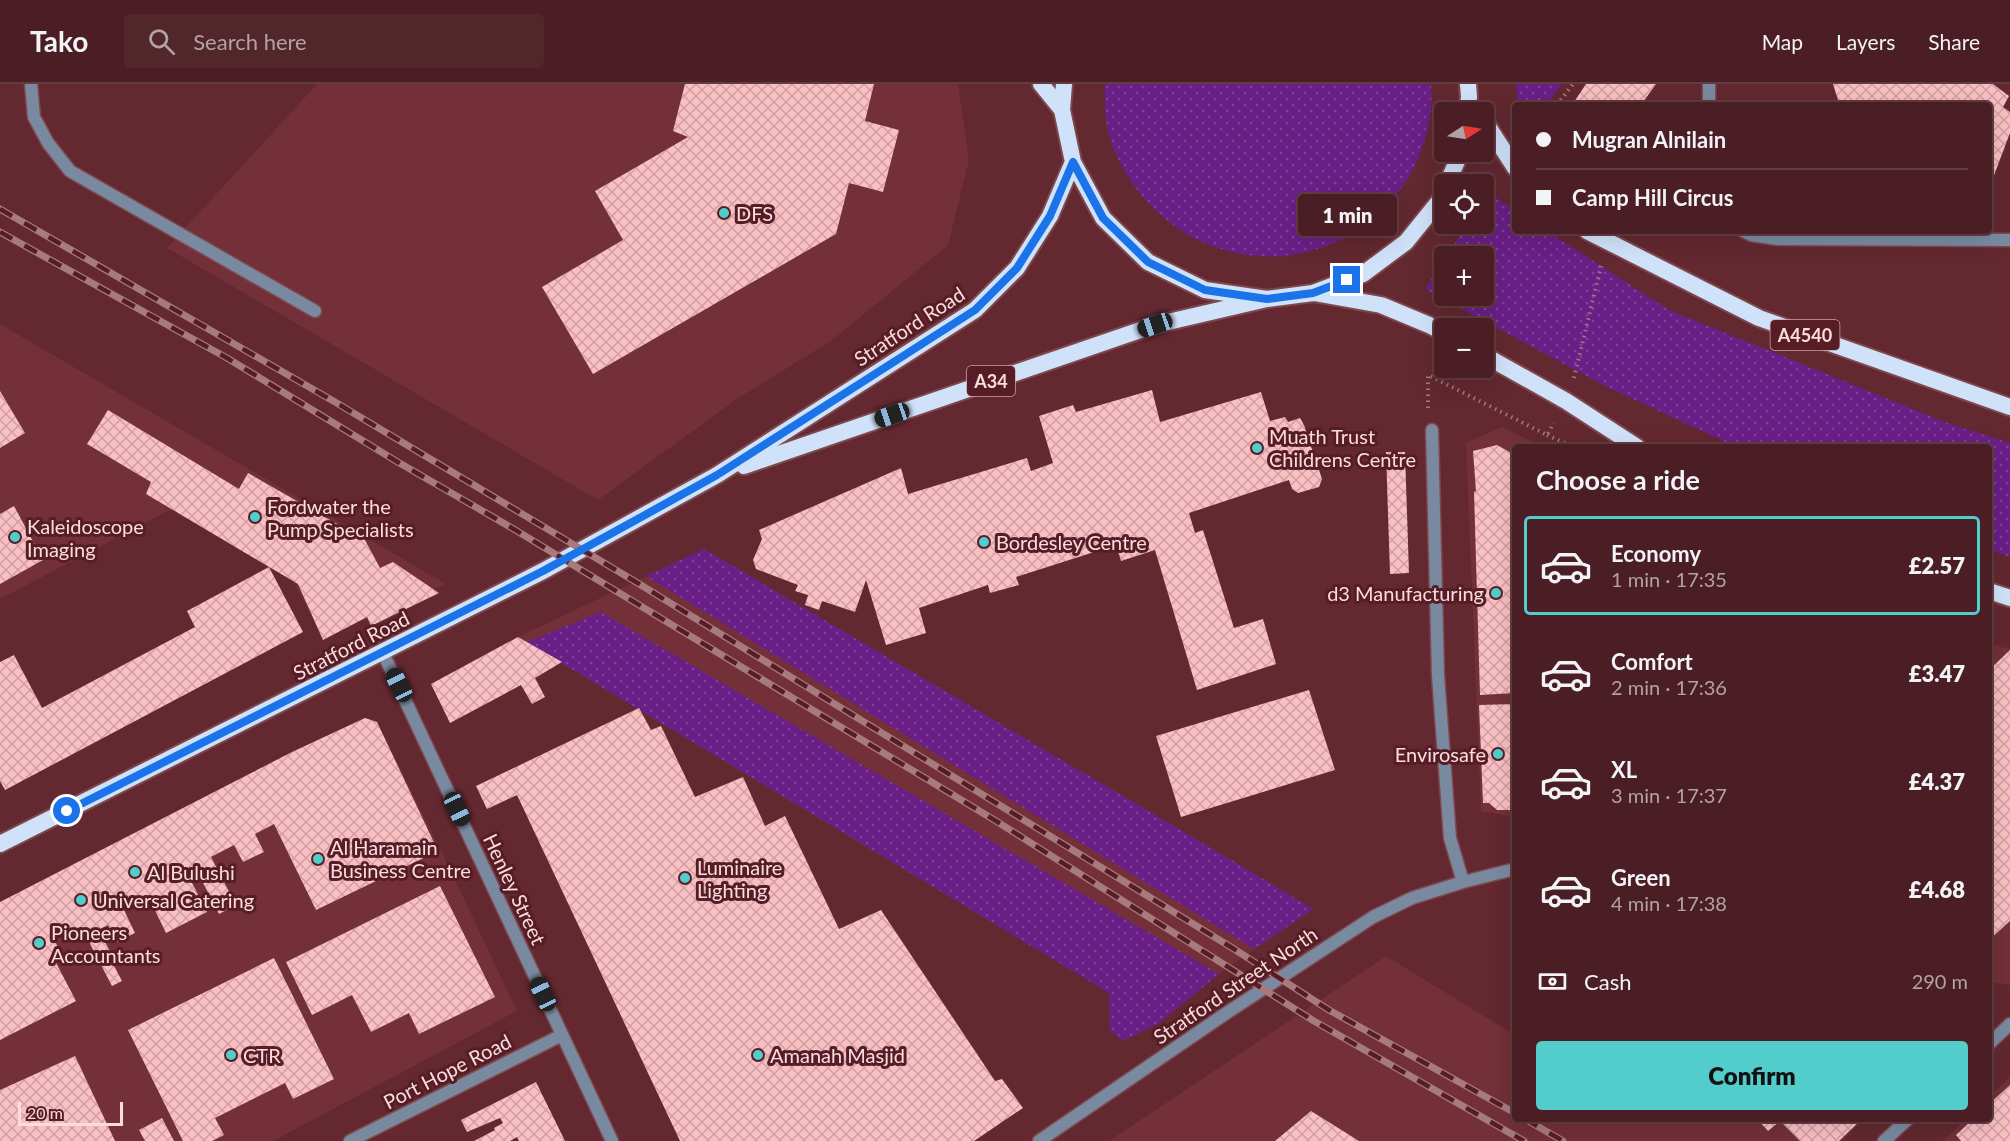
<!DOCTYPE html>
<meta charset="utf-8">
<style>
body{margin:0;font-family:Lato,sans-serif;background:#51272c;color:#f1f3f6;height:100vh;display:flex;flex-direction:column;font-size:22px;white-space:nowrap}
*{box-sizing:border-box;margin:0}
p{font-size:20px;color:#b2a2a6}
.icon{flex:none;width:33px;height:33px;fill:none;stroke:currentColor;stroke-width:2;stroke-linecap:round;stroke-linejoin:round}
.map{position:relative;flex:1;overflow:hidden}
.side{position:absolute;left:1512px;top:360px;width:480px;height:678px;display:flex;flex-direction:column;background:#4a1e24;border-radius:6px;box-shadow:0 6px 24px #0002,0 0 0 2px #613c41}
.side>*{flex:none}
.top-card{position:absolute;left:1512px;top:18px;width:480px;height:132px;border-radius:6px;box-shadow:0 6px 24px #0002,0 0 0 2px #613c41;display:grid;align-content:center;height:132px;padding:0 24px;background:#4a1e24}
.needle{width:39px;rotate:78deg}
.buttons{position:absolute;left:1434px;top:18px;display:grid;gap:12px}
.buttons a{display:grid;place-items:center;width:60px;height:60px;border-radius:6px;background:#4a1e24;box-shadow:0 6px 24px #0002,0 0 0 2px #613c41;font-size:30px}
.scale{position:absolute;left:18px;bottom:15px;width:105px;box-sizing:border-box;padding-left:6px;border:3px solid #fadcdd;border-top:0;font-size:16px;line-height:21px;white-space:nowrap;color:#fadcdd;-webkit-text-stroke:4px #571d26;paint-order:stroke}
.end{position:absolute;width:27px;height:27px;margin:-14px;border:8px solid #1a73e8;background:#fff;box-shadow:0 0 0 3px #fff}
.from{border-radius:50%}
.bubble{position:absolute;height:42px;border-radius:6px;background:#4a1e24;box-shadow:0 6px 24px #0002,0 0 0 2px #613c41;font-size:20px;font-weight:800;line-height:42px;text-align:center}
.car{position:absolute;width:18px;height:36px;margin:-18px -9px;border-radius:8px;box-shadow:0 0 4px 2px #0007;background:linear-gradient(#222 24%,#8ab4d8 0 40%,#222 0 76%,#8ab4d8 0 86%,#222 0)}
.top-card b{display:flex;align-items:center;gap:21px;height:57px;font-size:22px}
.top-card b+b{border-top:2px solid #613c41}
.top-card i{width:15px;height:15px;background:#f1f3f6}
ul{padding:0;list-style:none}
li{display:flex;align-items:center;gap:18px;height:99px;margin:0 12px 9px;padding:0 12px;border:3px solid transparent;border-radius:6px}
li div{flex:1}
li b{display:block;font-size:22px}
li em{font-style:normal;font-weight:800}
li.selected{border-color:#52cdcc}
li>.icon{width:54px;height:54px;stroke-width:1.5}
h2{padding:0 24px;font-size:27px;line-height:72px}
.pay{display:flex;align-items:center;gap:15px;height:66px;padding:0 24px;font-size:22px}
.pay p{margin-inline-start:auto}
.button{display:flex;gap:12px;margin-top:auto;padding:12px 24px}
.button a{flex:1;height:69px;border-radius:6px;background:#52cdcc;color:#111;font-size:24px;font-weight:800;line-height:69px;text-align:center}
header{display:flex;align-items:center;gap:36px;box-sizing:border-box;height:84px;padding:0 30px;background:#4a1e24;border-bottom:2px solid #613c41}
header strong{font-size:28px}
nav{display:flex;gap:33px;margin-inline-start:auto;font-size:21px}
.search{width:420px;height:54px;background:#51272c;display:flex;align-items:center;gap:15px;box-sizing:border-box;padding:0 21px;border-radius:6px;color:#b2a2a6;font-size:22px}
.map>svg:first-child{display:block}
</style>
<header>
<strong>Tako</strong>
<div class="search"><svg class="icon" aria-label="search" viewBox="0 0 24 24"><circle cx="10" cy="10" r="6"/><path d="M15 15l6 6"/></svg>Search here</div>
<nav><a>Map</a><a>Layers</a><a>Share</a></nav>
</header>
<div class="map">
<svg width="2010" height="1057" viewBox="0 0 2010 1057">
<defs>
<pattern id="grass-dots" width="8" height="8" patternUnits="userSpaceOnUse" patternTransform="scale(1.5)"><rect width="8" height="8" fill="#6a1f87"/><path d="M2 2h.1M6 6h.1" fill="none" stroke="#803f98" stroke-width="1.8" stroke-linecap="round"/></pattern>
<pattern id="building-cross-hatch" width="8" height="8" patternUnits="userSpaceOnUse" patternTransform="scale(1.5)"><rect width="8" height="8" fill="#fabfc3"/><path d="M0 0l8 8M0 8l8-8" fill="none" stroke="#cea0a3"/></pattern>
</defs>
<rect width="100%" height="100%" fill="#632830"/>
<path fill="#733039" d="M317,0H958L969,76L948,161L831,257L737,315L598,416L167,164Z
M0,240L446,500L323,554L292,495L172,425L0,515Z
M1502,343L1543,363H1515V733L1481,727L1466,359Z
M704,465L1313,825L1219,890L1159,939L518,553Z
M1989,560L2010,565V901L1989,898Z
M365,634L377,638L449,783L517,927L273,1057H0V819Z
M1386,872L1515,951V1035H1864L1842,1057H1109Z
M2010,993V1057H1943L1966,1035H1989V1013Z"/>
<path fill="url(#grass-dots)" d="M1105,0H1431C1434,36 1423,73 1402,103C1321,213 1163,187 1113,63C1105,43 1104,21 1105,0Z
M1516,0H1562L1546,21H1518Z
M1488,109L1515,126V147H1547L1669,226L1947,339L2010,359V473L1989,466V363H1736L1603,301L1425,205L1444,175V212H1484V172H1446L1468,140H1484V115Z
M704,465L1240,781L1313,825L1254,865L646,492Z
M601,528L1219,890L1159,939L1123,957L1110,947L1109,909L527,558Z"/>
<path fill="url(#building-cross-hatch)" d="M685,0H874L865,37L899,46L883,108L849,99L836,150L593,290L542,203L623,156L595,107L688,53L673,47Z
M1586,0H1656L1641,21H1572Z
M1833,0H1993L2009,12L2003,23L2010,28V49L1993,94H1989V21H1831L1838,16Z
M1152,306L1160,338L1261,308L1270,337L1285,333L1288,338L1300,334L1304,341L1322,395L1319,403L1298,409L1292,405L1289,396L1189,429L1195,449L1203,446L1234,544L1263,535L1276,580L1197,606L1155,466L1121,477L1116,461L1016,493L1019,501L990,509L988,501L919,524L926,549L886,561L866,496L855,528L822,517L819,526L805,521L808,511L795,507L798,501L756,485L753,476L762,455L759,446L901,384L908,410L1027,374L1031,387L1053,379L1039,332L1073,321L1076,328Z
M0,307L25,349L0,364Z
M108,326L239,405L248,389L365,456L380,484L393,478L439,509L371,542L367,533L323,556L298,500L146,410L151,398L87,360Z
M1497,361L1515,371V609L1480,611L1474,408L1476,407L1473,367Z
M1386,368H1405L1409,489L1390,490Z
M14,422L43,476L0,500V430Z
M269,483L303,548L5,706L0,697V578L14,571L42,624L195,543L187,527Z
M518,553L562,578L535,594L545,613L532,620L521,601L450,639L431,600Z
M2010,566V837L1989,856V586Z
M1309,606L1335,686L1181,733L1156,652Z
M1515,620V726H1497L1489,719H1483L1479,621Z
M639,624L651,646L661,642L695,713L743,693L765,742L785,732L839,845L881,826L995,997L1002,995L1023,1024L974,1057H680L517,711L487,725L476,702Z
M365,634L377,638L438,767L316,826L274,740L255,750L264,768L243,778L234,761L211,773L236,821L219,830L198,789L189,793L207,828L166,849L148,812L123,824L135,849L117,858L108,841L99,846L115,877L112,878L122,897L112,902L86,852L74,858L65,842L51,849L61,869L53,873L76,917L0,956V818L292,668Z
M440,802L495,913L419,950L409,929L371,948L352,911L312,931L286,878Z
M274,874L334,995L293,1015L285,999L215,1034L224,1051L212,1057H183L128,946Z
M75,972L115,1057H0V1006Z
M536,998L565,1057H519L517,1053L510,1057H474L495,1046L494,1044L503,1039L500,1034L467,1048L461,1036Z
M2010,1001V1057H1961L1956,1051L1973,1035H1989V1020Z
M1311,1027L1359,1057H1275Z
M162,1034L174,1057H145L139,1046Z
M1757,1035H1862L1839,1057H1800L1780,1037L1768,1047Z"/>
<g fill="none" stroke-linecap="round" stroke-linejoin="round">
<g stroke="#7e484f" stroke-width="15">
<path id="service" d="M31,0L34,33L48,59L70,87L315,227
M1709,21V0"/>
</g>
<g stroke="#7e484f" stroke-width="15">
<path id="minor" d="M1743,147L1751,151L1778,155L2010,156
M1432,346L1438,591L1450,754L1463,798
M383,569L612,1057
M1989,960L2010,940
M350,1057L562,951
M1039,1057L1225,930L1373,833L1412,814L1463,798L1515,785
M1884,1057L1908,1035"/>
</g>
<g stroke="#7e484f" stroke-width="20">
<path id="trunk" d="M1041,0L1062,26
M1064,0L1062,26L1073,78L1103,134L1148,178L1205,206L1267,215L1313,209L1363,190L1406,158L1440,116L1444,106
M1467,28L1469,13L1468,0
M1484,36L1515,84
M1447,100L1461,68
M1587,147L1759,234L2010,323
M1314,209L1381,221L1429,241L1444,249
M1484,271L1566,317L1637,363
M744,382L1155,241L1267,215
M1989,507L2010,514
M0,760L543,487L717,391L975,226L1017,184L1050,132L1073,78"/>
</g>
<path stroke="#a6787d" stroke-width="4" stroke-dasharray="1.5 4.5" stroke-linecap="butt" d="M1557,21L1573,0
M1574,294L1601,182
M1428,324V291L1547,351L1554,339
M1547,351L1573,363"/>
<use href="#service" stroke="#798aa0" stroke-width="12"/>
<use href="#minor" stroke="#798aa0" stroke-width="12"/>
<use href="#trunk" stroke="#d0e2f9" stroke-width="16"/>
<g stroke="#a77a7e" stroke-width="7">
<path id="rail" d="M0,125L335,318L636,498L1234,865L1329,926L1515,1029
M0,148L227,274L396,377L512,444L996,737L1314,937L1524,1057
M1525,1035L1563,1057"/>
</g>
<use href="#rail" stroke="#571d26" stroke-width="4.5" stroke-dasharray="14" stroke-linecap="butt"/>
</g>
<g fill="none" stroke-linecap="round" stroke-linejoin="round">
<path stroke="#1a73e8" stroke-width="8" d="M67,727L543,487L645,431L717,391L975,226L1017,184L1050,132L1073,78L1103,134L1148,178L1205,206L1267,215L1313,209L1347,196"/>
</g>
<g fill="#52cdcc" stroke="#571d26" stroke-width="2">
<circle cx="724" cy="129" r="6"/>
<circle cx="1257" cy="364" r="6"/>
<circle cx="255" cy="433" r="6"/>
<circle cx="15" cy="453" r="6"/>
<circle cx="984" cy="458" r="6"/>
<circle cx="1496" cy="509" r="6"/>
<circle cx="1498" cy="670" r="6"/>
<circle cx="318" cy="775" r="6"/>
<circle cx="135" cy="788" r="6"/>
<circle cx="685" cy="794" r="6"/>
<circle cx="81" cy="816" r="6"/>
<circle cx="39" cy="859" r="6"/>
<circle cx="231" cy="971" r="6"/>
<circle cx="758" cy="971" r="6"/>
</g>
<g text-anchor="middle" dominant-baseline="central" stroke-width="6" stroke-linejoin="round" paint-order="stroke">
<g fill="#571d26" stroke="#c9a3a6" stroke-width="1.5">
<rect x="1770.5" y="236" width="69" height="30" rx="4.5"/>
<rect x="967" y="282" width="48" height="30" rx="4.5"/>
</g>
<g font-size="18" font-weight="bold" fill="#fadcdd">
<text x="1805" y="251">A4540</text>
<text x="991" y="297">A34</text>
</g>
<g font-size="20" fill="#fadcdd" stroke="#571d26" text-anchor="start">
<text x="736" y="129">DFS</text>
<text x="1269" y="352">Muath Trust<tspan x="1269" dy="23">Childrens Centre</tspan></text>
<text x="267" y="422">Fordwater the<tspan x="267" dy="23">Pump Specialists</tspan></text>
<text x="27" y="442">Kaleidoscope<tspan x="27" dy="23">Imaging</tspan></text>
<text x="996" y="458">Bordesley Centre</text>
<text x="1484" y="509" text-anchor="end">d3 Manufacturing</text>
<text x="1486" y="670" text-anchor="end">Envirosafe</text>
<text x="330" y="763">Al Haramain<tspan x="330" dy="23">Business Centre</tspan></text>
<text x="697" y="783">Luminaire<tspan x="697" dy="23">Lighting</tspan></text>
<text x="147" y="788">Al Bulushi</text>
<text x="93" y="816">Universal Catering</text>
<text x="51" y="848">Pioneers<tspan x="51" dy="23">Accountants</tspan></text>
<text x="243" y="971">CTR</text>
<text x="770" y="971">Amanah Masjid</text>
</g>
<g font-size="20" fill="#fadcdd" stroke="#571d26">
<text transform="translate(909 242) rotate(-33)">Stratford Road</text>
<text transform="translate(351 561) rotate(-27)">Stratford Road</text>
<text transform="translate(515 805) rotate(65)">Henley Street</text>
<text transform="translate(1235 901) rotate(-34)">Stratford Street North</text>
<text transform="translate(447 987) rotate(-27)">Port Hope Road</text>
</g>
</g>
</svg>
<div class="buttons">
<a><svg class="needle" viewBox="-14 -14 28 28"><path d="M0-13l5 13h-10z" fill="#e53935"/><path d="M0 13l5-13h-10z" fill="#b2a2a6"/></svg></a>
<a><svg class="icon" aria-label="locate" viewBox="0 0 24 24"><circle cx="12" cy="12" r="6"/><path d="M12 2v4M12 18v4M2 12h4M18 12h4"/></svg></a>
<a>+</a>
<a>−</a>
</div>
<div class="scale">20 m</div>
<i class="end from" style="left:67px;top:727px"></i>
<i class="end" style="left:1347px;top:196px"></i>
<div class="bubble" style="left:1298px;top:110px;width:99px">1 min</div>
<i class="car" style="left:1155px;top:241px;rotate:251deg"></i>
<i class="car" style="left:892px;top:331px;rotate:251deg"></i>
<i class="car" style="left:399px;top:601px;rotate:333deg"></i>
<i class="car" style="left:457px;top:725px;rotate:155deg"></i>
<i class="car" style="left:543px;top:910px;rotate:335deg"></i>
<div class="top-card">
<b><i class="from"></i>Mugran Alnilain</b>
<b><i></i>Camp Hill Circus</b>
</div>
<section class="side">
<h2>Choose a ride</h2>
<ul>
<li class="selected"><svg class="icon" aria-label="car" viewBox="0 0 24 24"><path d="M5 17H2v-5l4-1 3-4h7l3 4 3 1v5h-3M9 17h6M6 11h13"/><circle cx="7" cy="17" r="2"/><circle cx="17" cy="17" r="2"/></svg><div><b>Economy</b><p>1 min · 17:35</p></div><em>£2.57</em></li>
<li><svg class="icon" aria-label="car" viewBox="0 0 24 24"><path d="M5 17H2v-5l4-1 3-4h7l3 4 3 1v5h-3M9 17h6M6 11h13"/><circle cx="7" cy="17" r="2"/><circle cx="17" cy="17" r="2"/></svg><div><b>Comfort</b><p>2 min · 17:36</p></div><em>£3.47</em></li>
<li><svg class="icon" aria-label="car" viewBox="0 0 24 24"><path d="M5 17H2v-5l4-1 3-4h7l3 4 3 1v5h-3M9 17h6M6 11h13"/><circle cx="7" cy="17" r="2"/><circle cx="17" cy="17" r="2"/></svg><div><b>XL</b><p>3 min · 17:37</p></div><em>£4.37</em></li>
<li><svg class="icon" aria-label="car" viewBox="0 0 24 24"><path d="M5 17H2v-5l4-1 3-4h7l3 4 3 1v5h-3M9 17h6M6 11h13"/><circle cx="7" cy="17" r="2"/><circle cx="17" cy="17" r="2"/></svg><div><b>Green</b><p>4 min · 17:38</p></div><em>£4.68</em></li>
</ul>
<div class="pay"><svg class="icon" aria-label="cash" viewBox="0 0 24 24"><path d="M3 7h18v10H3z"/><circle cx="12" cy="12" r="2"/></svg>Cash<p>290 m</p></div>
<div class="button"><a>Confirm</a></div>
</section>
</div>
